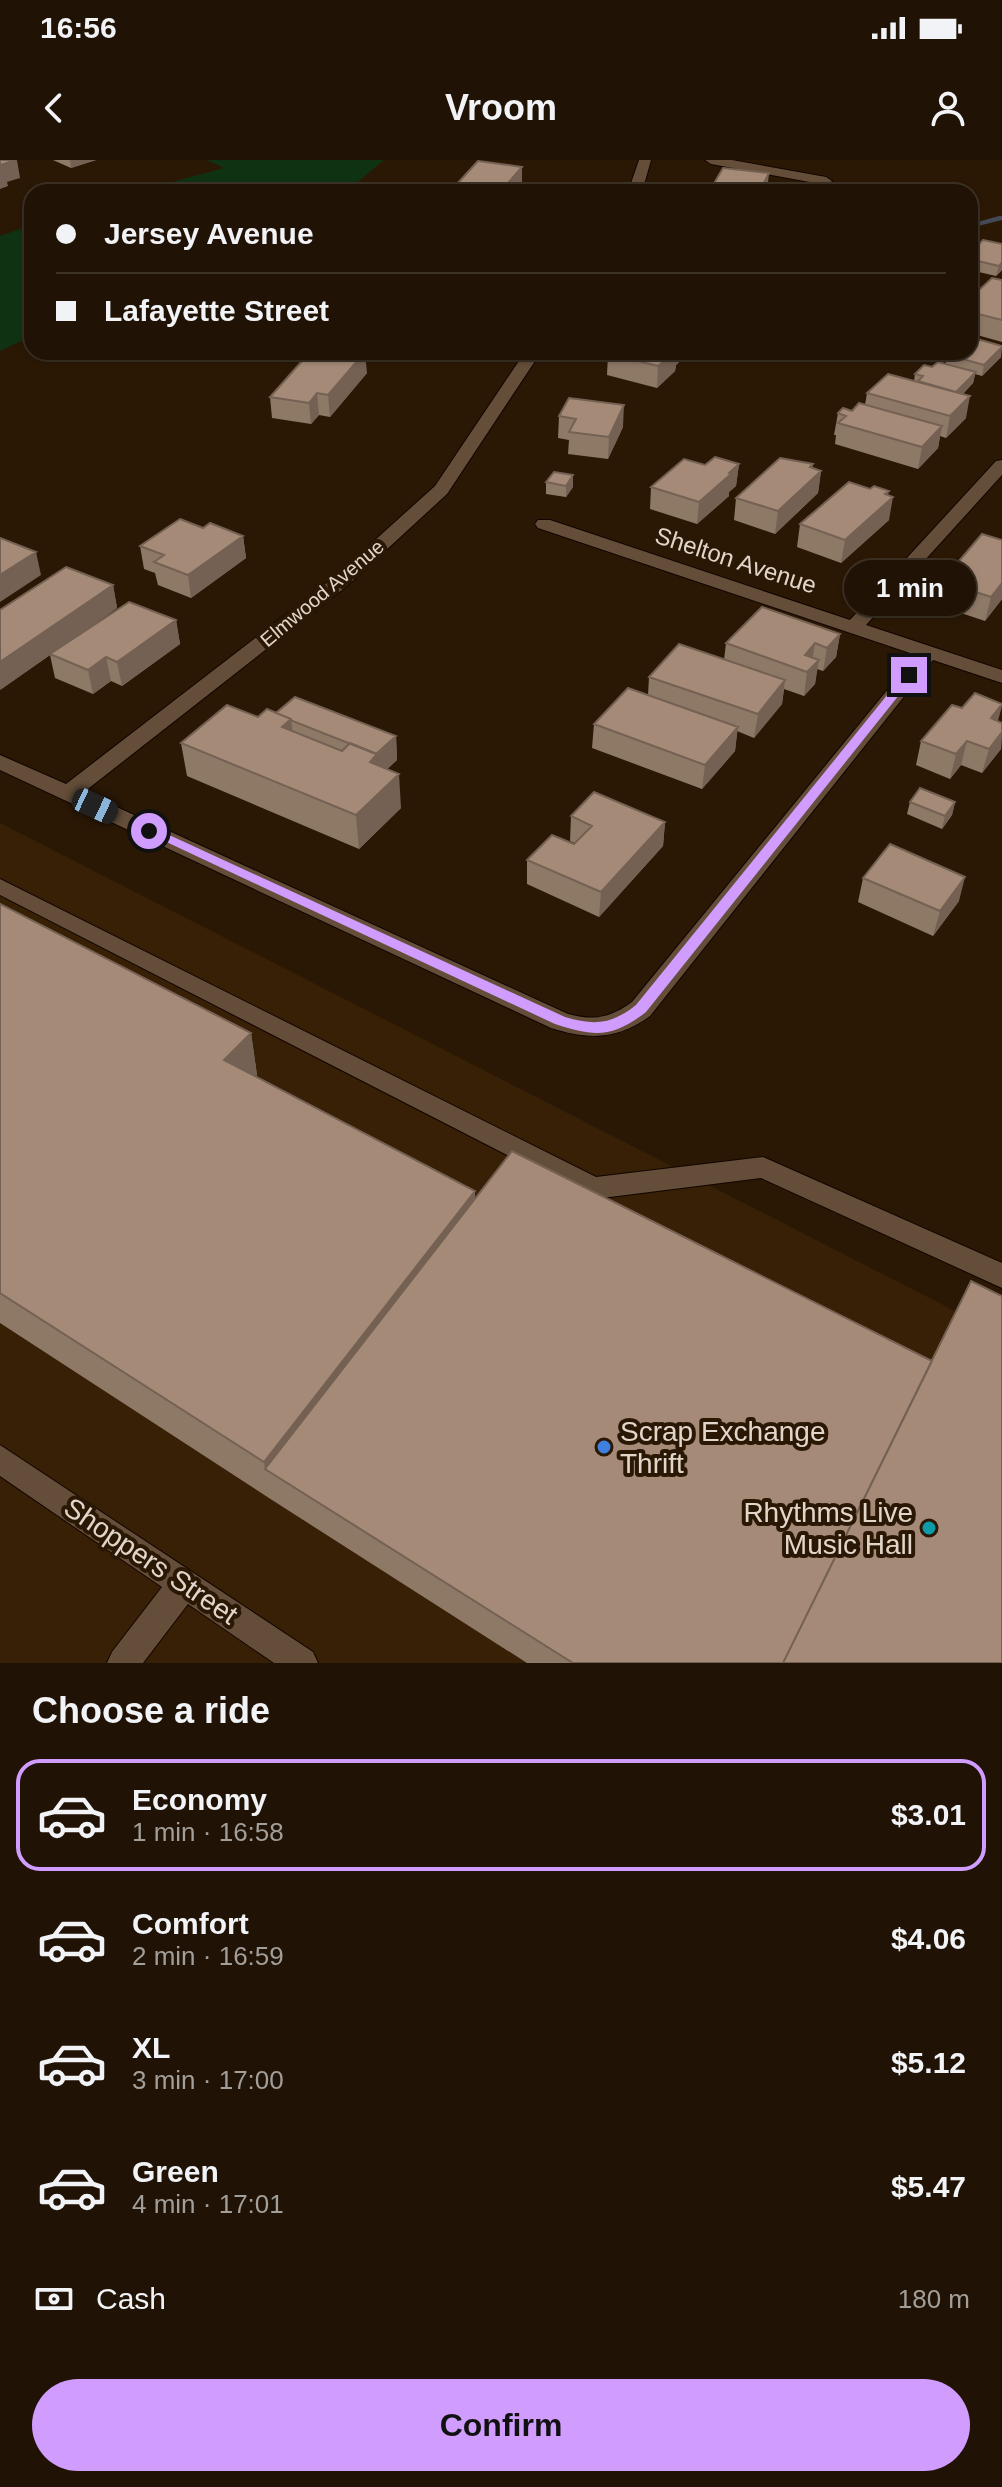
<!DOCTYPE html>
<meta charset="utf-8">
<style>
body{margin:0;font-family:Arial,sans-serif;background:#2d2013;color:#f1f3f6;height:100vh;display:flex;flex-direction:column;font-size:30px;white-space:nowrap}
*{box-sizing:border-box;margin:0}
p{font-size:26px;color:#a29e9a}
.icon{flex:none;width:44px;height:44px;fill:none;stroke:currentColor;stroke-width:2;stroke-linecap:round;stroke-linejoin:round}
.map{position:relative;height:1503px;overflow:hidden}
.sheet{display:flex;flex-direction:column;background:#201204;flex:1}
.sheet>*{flex:none}
.top-card{position:absolute;left:24px;top:24px;width:954px;height:176px;border-radius:24px;box-shadow:0 2px 6px #0004,0 0 0 2px #3d3226;display:grid;align-content:center;height:176px;padding:0 32px;background:#201204}
.end{position:absolute;width:36px;height:36px;margin:-18px;border:10px solid #d09dfe;background:#111;box-shadow:0 0 0 4px #111}
.from{border-radius:50%}
.bubble{position:absolute;height:56px;border-radius:28px;background:#201204;box-shadow:0 2px 6px #0004,0 0 0 2px #3d3226;font-size:26px;font-weight:600;line-height:56px;text-align:center}
.car{position:absolute;width:24px;height:48px;margin:-24px -12px;border-radius:10px;box-shadow:0 0 6px 2px #0007;background:linear-gradient(#222 24%,#8ab4d8 0 40%,#222 0 76%,#8ab4d8 0 86%,#222 0)}
.top-card b{display:flex;align-items:center;gap:28px;height:76px;font-size:30px}
.top-card b+b{border-top:2px solid #3d3226}
.top-card i{width:20px;height:20px;background:#f1f3f6}
ul{padding:0;list-style:none}
li{display:flex;align-items:center;gap:24px;height:112px;margin:0 16px 12px;padding:0 16px;border:4px solid transparent;border-radius:24px}
li div{flex:1}
li b{display:block;font-size:30px}
li em{font-style:normal;font-weight:600}
li.active{border-color:#d09dfe}
li>.icon{width:72px;height:72px;stroke-width:1.5}
h2{padding:0 32px;font-size:36px;line-height:96px}
.pay{display:flex;align-items:center;gap:20px;height:88px;padding:0 32px;font-size:30px}
.pay p{margin-inline-start:auto}
.button{display:flex;gap:16px;margin-top:auto;padding:16px 32px}
.button a{flex:1;height:92px;border-radius:48px;background:#d09dfe;color:#111;font-size:32px;font-weight:600;line-height:92px;text-align:center}
.status{display:flex;justify-content:space-between;align-items:center;height:56px;padding:0 40px;background:#201204;direction:ltr}
.status svg{height:22px;fill:currentColor}
header{display:flex;justify-content:space-between;align-items:center;height:104px;padding:0 32px;background:#201204;font-size:36px;font-weight:600}
.map>svg:first-child{display:block}
</style>
<div class="status"><b>16:56</b><svg viewBox="0 0 49 12"><path d="M0 12V9h3v3zM5 12V6h3v6zM10 12V3h3v9zM15 12V0h3v12zM26 1h20v11H26zM47 4h2v5h-2z"/></svg></div>
<header><svg class="icon" aria-label="back" viewBox="0 0 24 24"><path d="M15 5l-7 7 7 7"/></svg>Vroom<svg class="icon" aria-label="person" viewBox="0 0 24 24"><circle cx="12" cy="8" r="4"/><path d="M4 21q1-7 8-7t8 7"/></svg></header>
<div class="map">
<svg width="1002" height="1503" viewBox="0 0 1002 1503">
<rect width="100%" height="100%" fill="#2a1805"/>
<path fill="#372006" d="M0,663L1002,1175V1503H0Z"/>
<path fill="#0f3312" d="M207,0H384L346,32H135L224,8Z
M32,65V176L0,191V76Z"/>
<g fill="none" stroke-linecap="round" stroke-linejoin="round">
<path fill="#444956" fill-rule="evenodd" d="M999,56H1002V60L970,68V64Z"/>
<g stroke="#120400" stroke-width="2">
<path id="lane" d="M0,719L596,1017L763,997L1002,1103V1128L761,1018L594,1039L585,1035L0,735Z
M0,1285L313,1492L318,1503H274L188,1444L143,1503H107L112,1492L162,1427L0,1316Z"/>
</g>
<g stroke="#120400" stroke-width="2">
<path id="street" d="M639,0H651L642,32H628Z
M705,0H732L826,17L832,21L826,25L711,4Z
M525,192H541L447,334L347,426L84,632L568,854C594,861 610,858 632,842L916,495L538,368L535,364L538,360H550L850,460L996,301L1002,300V315L866,465L1002,510V523L933,500L650,856C617,880 589,880 551,868L0,610V595L66,624L333,418L435,326Z"/>
</g>
<use href="#lane" fill="#644e3a" fill-rule="evenodd"/>
<use href="#street" fill="#644e3a" fill-rule="evenodd"/>
</g>
<path fill="#8e7866" d="M53,0H96L71,8Z
M522,7V25L517,32H456V25Z
M1002,84V110L996,116L970,110V93Z
M1002,120V182L970,173V132L976,133Z
M611,192H690L676,205L675,211L657,228L607,215L608,194Z
M943,192H970L1001,197L982,216L975,214L973,223L963,234L966,258L946,278L940,276L938,288L918,309L835,284L836,275H834L838,253L852,251L865,245L867,233L914,221L915,214L946,204V201L942,200Z
M367,213L330,257L319,255L311,264L272,258L270,237Z
M559,256L623,267L608,299L568,294L569,280L558,278Z
M739,304L736,326L729,332V336L697,364L650,349L651,327L705,305Z
M813,308L821,311L818,333L775,374L734,360L736,338Z
M546,322L573,327L566,337L546,334Z
M888,335L889,360L841,403L797,387L800,364Z
M203,368L243,376L246,398L191,438L158,425L155,413L144,409L140,386Z
M942,421L1002,439L985,461L937,445Z
M113,425L117,448L79,475L176,460L180,484L122,526L111,521L93,534L55,518L50,495L0,530Z
M840,474L836,497L823,511L817,509L815,524L804,536L784,529L782,544L754,578L737,571L735,591L702,629L592,588L594,564L648,535L649,517L724,500L726,483Z
M276,553L396,576L397,600L387,609L401,648L359,689L187,616L181,583L258,557Z
M998,561L1002,563L1001,589L982,613L961,605L950,619L916,605L921,581Z
M910,642H955L952,655L942,669L907,654Z
M571,656L665,662L663,686L599,757L527,724V700L575,683L570,681Z
M863,718L959,741L933,776L858,742Z
M0,744L251,873L257,915L256,916L475,1039L1002,1503H527L272,1340L0,1163Z"/>
<path fill="#746153" d="M17,0L20,18L7,22L8,26L0,29V5Z
M70,0H96L71,8Z
M522,7V25L517,32H502V30Z
M769,13L767,32H759Z
M1002,102V110L996,116L999,106Z
M1002,187L1001,197L982,216L984,205Z
M365,192L367,213L330,257L328,235Z
M671,192H690L676,205L675,211L657,228L658,206Z
M976,212L973,223L954,243L956,232Z
M317,233L319,255L311,264L309,243Z
M970,236L966,258L946,278L950,256Z
M624,245L623,267L608,299L609,277Z
M942,266L938,288L918,309L922,287Z
M739,304L736,326L729,332V336L697,364L699,342Z
M813,304L811,320L821,311L818,333L775,374L778,351Z
M573,315V327L566,337V326Z
M889,331L886,343L893,337L889,360L841,403L845,380Z
M243,376L246,398L191,438L188,415Z
M36,392L41,415L0,442V415Z
M1002,423V439L985,461L991,437Z
M113,425L117,448L0,530V502Z
M176,460L180,484L122,526L117,502Z
M840,474L836,497L823,511L827,488Z
M815,483L811,507L805,495Z
M106,497L111,521L93,534L88,510Z
M819,500L815,524L804,536L807,512Z
M785,520L782,544L754,578L758,554Z
M1002,545V546L996,568L991,558Z
M291,559L295,593L282,567Z
M738,567L735,591L702,629L705,605Z
M1002,572L1001,589L982,613L989,589Z
M396,576L397,600L379,617L370,602Z
M967,581L961,605L950,619L956,594Z
M399,614L401,648L359,689L356,655Z
M955,642L952,655L942,669L945,656Z
M665,662L663,686L599,757L601,732Z
M965,717L959,741L933,776L940,751Z
M251,873L257,915L232,941L224,900Z
M475,1031L476,1072L265,1309L264,1302Z"/>
<path fill="#a58b77" stroke="#746153" stroke-width="2" d="M0,0H16L0,5Z
M478,1L522,7L502,30L456,25Z
M723,8L769,13L759,32H709Z
M983,80L1002,84V102L999,106L970,99V93Z
M992,118L1002,120V160L970,152V132L976,133Z
M970,177L1002,186V187L984,205L948,195L951,192H970Z
M310,192H365L328,235L317,233L309,243L270,237Z
M611,192H675L658,206L608,194Z
M938,202L976,212L956,232L918,221L923,216L915,214L924,205L932,207Z
M888,214L970,236L950,256L867,233Z
M569,238L624,245L609,277L569,272L576,259L559,256Z
M859,243L942,266L922,287L838,263L846,256L838,253L843,248L852,251Z
M715,297L739,304L729,313L731,314L699,342L651,327L684,299L705,305Z
M780,298L813,304L810,307L821,311L778,351L736,338Z
M554,312L573,315L566,326L546,322Z
M849,322L870,329L874,326L889,331L885,334L893,337L845,380L800,364Z
M180,359L203,368L210,363L243,376L188,415L154,402L164,395L140,386Z
M982,374L1002,380V423L991,437L942,421Z
M0,378L36,392L0,415Z
M66,407L113,425L0,502V450Z
M129,442L176,460L117,502L106,497L88,510L50,494Z
M762,447L840,474L827,488L815,483L805,495L819,500L807,512L726,483Z
M679,484L785,520L758,554L649,517Z
M628,528L738,567L705,605L594,564Z
M975,533L1002,544L991,558L1002,563V572L989,589L967,581L956,594L921,581L952,545L962,548Z
M295,537L396,576L376,594L290,560L291,559L276,553Z
M227,545L258,557L267,549L291,559L282,567L342,591L350,583L377,594L370,602L399,614L356,655L181,583Z
M920,628L955,642L945,656L910,642Z
M594,632L665,662L601,732L527,700L552,675L574,684L592,666L571,656Z
M890,684L965,717L940,751L863,718Z
M0,744L251,873L224,900L475,1031L264,1302L0,1133Z
M512,991L932,1201L783,1503H573L265,1309Z
M971,1121L1002,1136V1503H783Z"/>
<path fill="#d09dfe" d="M905,513L915,515L646,852C612,878 595,877 555,864L143,671L154,668L565,857C595,866 612,864 636,845Z"/>
<circle fill="#3f7fe0" stroke="#2a1805" stroke-width="3" cx="604" cy="1287" r="8"/>
<circle fill="#0f9aa8" stroke="#2a1805" stroke-width="3" cx="929" cy="1368" r="8"/>
<g text-anchor="middle" dominant-baseline="central" stroke-width="8" stroke-linejoin="round" paint-order="stroke">
<g font-size="20" fill="#e2d6ca" stroke="#2a1805">
<text transform="translate(322 433) rotate(-40)">Elmwood Avenue</text>
</g>
<g font-size="24" fill="#e2d6ca" stroke="#2a1805">
<text transform="translate(736 400) rotate(18)">Shelton Avenue</text>
</g>
<g font-size="28" fill="#e2d6ca" stroke="#2a1805" text-anchor="start">
<text x="620" y="1271">Scrap Exchange<tspan x="620" dy="32">Thrift</tspan></text>
<text x="913" y="1352" text-anchor="end">Rhythms Live<tspan x="913" dy="32">Music Hall</tspan></text>
</g>
<g font-size="28" fill="#e2d6ca" stroke="#2a1805">
<text transform="translate(151 1401) rotate(34)">Shoppers Street</text>
</g>
</g>
</svg>
<i class="end from" style="left:149px;top:671px"></i>
<i class="end" style="left:909px;top:515px"></i>
<div class="bubble" style="left:844px;top:400px;width:132px">1 min</div>
<i class="car" style="left:95px;top:646px;rotate:115deg"></i>
<div class="top-card">
<b><i class="from"></i>Jersey Avenue</b>
<b><i></i>Lafayette Street</b>
</div>
</div>
<section class="sheet">
<h2>Choose a ride</h2>
<ul>
<li class="active"><svg class="icon" aria-label="car" viewBox="0 0 24 24"><path d="M5 17H2v-5l4-1 3-4h7l3 4 3 1v5h-3M9 17h6M6 11h13"/><circle cx="7" cy="17" r="2"/><circle cx="17" cy="17" r="2"/></svg><div><b>Economy</b><p>1 min · 16:58</p></div><em>$3.01</em></li>
<li><svg class="icon" aria-label="car" viewBox="0 0 24 24"><path d="M5 17H2v-5l4-1 3-4h7l3 4 3 1v5h-3M9 17h6M6 11h13"/><circle cx="7" cy="17" r="2"/><circle cx="17" cy="17" r="2"/></svg><div><b>Comfort</b><p>2 min · 16:59</p></div><em>$4.06</em></li>
<li><svg class="icon" aria-label="car" viewBox="0 0 24 24"><path d="M5 17H2v-5l4-1 3-4h7l3 4 3 1v5h-3M9 17h6M6 11h13"/><circle cx="7" cy="17" r="2"/><circle cx="17" cy="17" r="2"/></svg><div><b>XL</b><p>3 min · 17:00</p></div><em>$5.12</em></li>
<li><svg class="icon" aria-label="car" viewBox="0 0 24 24"><path d="M5 17H2v-5l4-1 3-4h7l3 4 3 1v5h-3M9 17h6M6 11h13"/><circle cx="7" cy="17" r="2"/><circle cx="17" cy="17" r="2"/></svg><div><b>Green</b><p>4 min · 17:01</p></div><em>$5.47</em></li>
</ul>
<div class="pay"><svg class="icon" aria-label="cash" viewBox="0 0 24 24"><path d="M3 7h18v10H3z"/><circle cx="12" cy="12" r="2"/></svg>Cash<p>180 m</p></div>
<div class="button"><a>Confirm</a></div>
</section>
